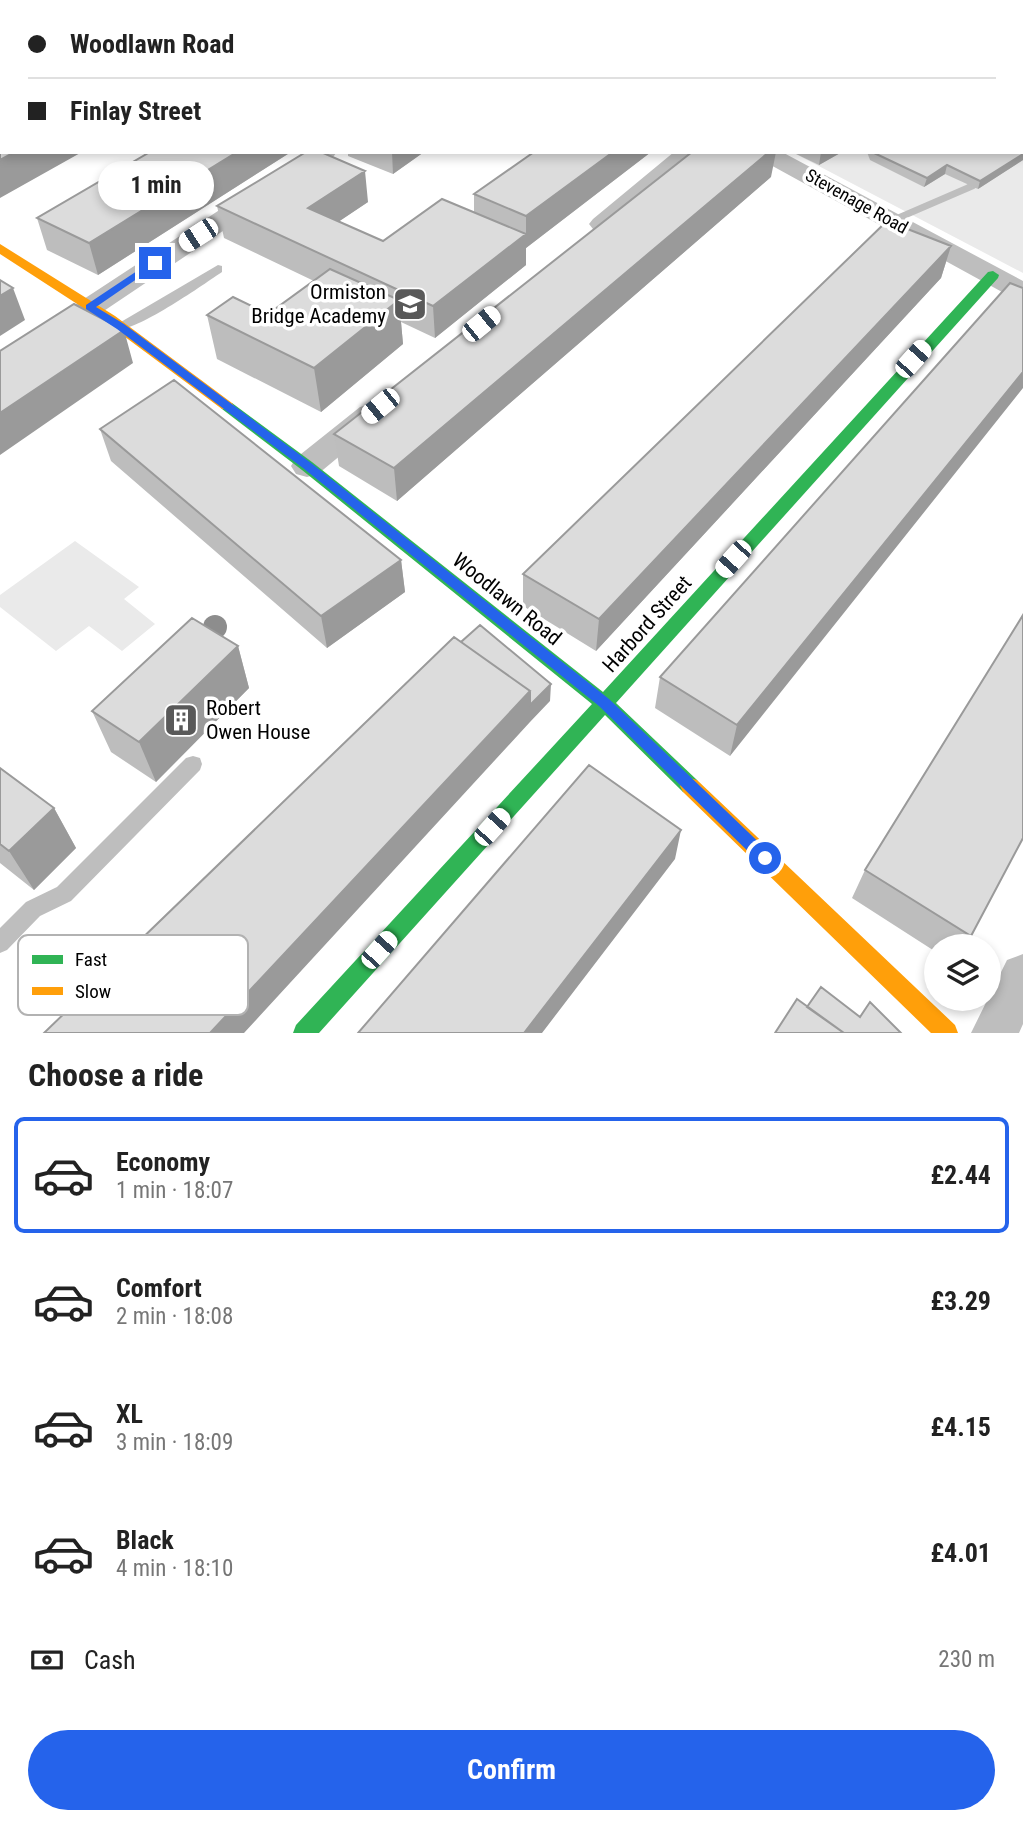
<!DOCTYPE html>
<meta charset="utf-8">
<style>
body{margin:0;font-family:"Roboto Condensed",sans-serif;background:#f2f2f2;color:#222;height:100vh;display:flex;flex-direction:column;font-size:26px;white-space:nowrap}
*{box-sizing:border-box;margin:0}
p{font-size:23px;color:#767676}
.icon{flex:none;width:38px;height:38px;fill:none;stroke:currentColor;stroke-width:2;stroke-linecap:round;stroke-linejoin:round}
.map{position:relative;height:1033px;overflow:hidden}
.drawer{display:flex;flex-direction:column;background:#fff;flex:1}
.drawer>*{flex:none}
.hud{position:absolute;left:0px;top:0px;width:1024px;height:154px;box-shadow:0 4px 10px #0003;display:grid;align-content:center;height:154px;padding:0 28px;background:#fff}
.tools{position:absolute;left:924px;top:934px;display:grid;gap:14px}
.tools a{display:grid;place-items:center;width:77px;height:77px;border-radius:50%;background:#fff;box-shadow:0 4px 10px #0003;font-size:35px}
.end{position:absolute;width:32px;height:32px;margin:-16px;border:9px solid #2563eb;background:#fff;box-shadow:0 0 0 4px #fff}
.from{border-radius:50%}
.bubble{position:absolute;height:49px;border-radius:24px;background:#fff;box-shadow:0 4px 10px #0003;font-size:23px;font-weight:700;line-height:49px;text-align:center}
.car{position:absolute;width:21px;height:42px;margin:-21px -10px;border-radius:9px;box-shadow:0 0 5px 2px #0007;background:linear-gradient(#fff 24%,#345 0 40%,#fff 0 76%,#345 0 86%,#fff 0)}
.hud b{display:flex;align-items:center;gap:24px;height:66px;font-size:26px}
.hud b+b{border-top:2px solid #e0e0e0}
.hud i{width:18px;height:18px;background:#222}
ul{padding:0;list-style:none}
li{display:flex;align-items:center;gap:21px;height:116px;margin:0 14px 10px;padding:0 14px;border:4px solid transparent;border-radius:10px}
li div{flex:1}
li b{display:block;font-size:26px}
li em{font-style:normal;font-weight:700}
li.current{border-color:#2563eb}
li>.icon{width:63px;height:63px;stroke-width:1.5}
h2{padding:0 28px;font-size:32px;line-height:84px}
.pay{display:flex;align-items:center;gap:18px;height:77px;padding:0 28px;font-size:26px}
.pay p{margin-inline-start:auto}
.cta{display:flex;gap:14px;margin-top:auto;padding:14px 28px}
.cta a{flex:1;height:80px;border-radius:42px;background:#2563eb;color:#fff;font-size:28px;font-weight:700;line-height:80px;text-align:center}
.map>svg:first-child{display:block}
</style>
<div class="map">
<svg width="1023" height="1033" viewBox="0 0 1023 1033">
<rect width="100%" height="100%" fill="#fff"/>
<path fill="#eaeaea" d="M449,0H1003L1007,2H453Z
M1023,9V273L792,152H1022Z
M75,541L139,587L124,599L155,624L122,651L89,626L56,651L0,607V595Z"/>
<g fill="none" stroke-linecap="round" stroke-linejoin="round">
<path fill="#bebebe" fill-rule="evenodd" d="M474,0H486L472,2Z
M1023,151V159L974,189L895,223L891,224L885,220L966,185Z
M218,265L222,266V272C204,284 135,333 116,329L114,326Z
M193,756L200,758L202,764L200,770L71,901L40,916L7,950L0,953V928L26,902L57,887L186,758Z"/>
<path fill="#bebebe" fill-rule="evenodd" d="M412,0H436L437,2H413Z
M308,152H337L333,157L10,374L0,376V354Z
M674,152H701L611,229L602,232L593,229L589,224L593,219Z
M752,152H782L1023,281V300L1013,298L756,157Z
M371,404L382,407L386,414L382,421L318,474L307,477L296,474L291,466L296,458L360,407Z
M1023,954V1024L1019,1033H971L1007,960Z"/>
<path fill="#30b455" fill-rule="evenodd" d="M993,271L999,275L998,278L616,703L697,780L700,786L697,792L690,794L683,792L605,715L319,1033H293L296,1025L592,704L302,470L222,409L220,406L222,403H232L312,462L603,692L988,272Z"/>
<path fill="#ff9f0a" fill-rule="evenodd" d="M0,244L115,316L232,403L234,406L232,409H222L105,322L0,254Z
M690,778L697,780L955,1025L958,1033H931L683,792L680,786L683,780Z"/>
</g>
<circle fill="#8d8d8d" cx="215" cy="627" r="12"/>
<path fill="#bdbdbd" d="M296,0H401L406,2H296Z
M509,0H629L633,2H510Z
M860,0H1023V160L978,189L945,174L924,187L870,160L867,152H1022V2H865Z
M150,152H291L98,275L47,250L37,218Z
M348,152H424L393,174L348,156Z
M534,152H651L526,248V265L435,338L401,322L403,344L321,412L217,359L207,315L268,314L314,281L224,238L217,206L368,202L339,221L383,241L474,212V194Z
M792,152H842L819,165Z
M771,177L397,501L339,466L334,434Z
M951,246L941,278L596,651L523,606V574Z
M1010,283L730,756L655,708L660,677Z
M100,429L401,560L405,592L327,648L111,461Z
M238,646L249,688L156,782L111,752L92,711Z
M0,768L54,808L76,848L34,890L0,863Z
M865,870L971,936L964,947H936V952L852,898Z"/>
<path fill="#9a9a9a" d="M0,0H64L60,2H2V28L0,29Z
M166,0H229L225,2H162Z
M314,0H328L329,2H315Z
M1023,31V55L1022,56V32Z
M2,79V114H0V80Z
M15,152H82L0,198V160Z
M237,152H291L98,275L89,243Z
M392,152H424L393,174Z
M613,152H651L526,248V265L435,338L433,306L526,234V216Z
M769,152H776L771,177L397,501L394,468Z
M821,152H842L819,165Z
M1023,154V160L978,189L980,181Z
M947,165L945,174L924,187L927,178Z
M365,171L368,202L313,239L308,208Z
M951,246L941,278L596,651L599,619Z
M13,288L25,320L0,336V296Z
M399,300L403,344L321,412L314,368Z
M124,330L133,363L0,455V413Z
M1023,372V388L730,756L737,725Z
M401,560L405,592L327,648L321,616Z
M238,646L249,688L156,782L139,742Z
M551,684L550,701L530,722L244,1033H210L530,691Z
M54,808L76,848L34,890L9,851Z
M681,830L675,859L542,1033H524Z"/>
<path fill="#dcdcdc" stroke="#9a9a9a" stroke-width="2" d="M100,0H166L162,2H96Z
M229,0H262L267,2H225Z
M333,0H361L358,2H338Z
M380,0H401L406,2H377Z
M544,0H629L633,2H548Z
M940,0H1023V31L1022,32V2H944Z
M2,45V79L0,80V46Z
M1022,49H1023V154L980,181L947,165L927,178L872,152H1022Z
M2,115V152H15L0,160V116Z
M150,152H237L89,243L37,218Z
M306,152H321L365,171L308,208L383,241L442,199L526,234L433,306L217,206Z
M534,152H613L526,216L474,194Z
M692,152H769L394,468L334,434Z
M887,221L951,246L599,619L523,574Z
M330,269L399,300L314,368L207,315L233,297L268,314Z
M0,280L13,288L0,296Z
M1010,283L1023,288V372L737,725L660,677Z
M74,304L124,330L0,413V351Z
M174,380L401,560L321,616L100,429Z
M1023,615V838L971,936L865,870Z
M192,618L238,646L139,742L92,711Z
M480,625L551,684L530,705V691L461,642Z
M454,637L530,691L210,1033H44Z
M589,765L681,830L524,1033H358Z
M0,768L54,808L9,851L0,844Z
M821,987L860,1017L870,1002L901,1033H844L807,1007Z
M797,999L844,1033H775Z"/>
<path fill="#2563eb" d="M152,261L160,263L96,307L124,324L311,463L609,699L770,853L772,858L770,863H760L599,706L303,468L117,329L86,309V305Z"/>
<defs>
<g id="school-square" transform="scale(1.75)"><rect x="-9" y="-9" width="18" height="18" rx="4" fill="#595959" stroke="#fff"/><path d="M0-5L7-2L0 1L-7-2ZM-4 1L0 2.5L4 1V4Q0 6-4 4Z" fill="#fff"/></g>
<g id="building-square" transform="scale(1.75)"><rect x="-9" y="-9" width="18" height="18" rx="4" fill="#595959" stroke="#fff"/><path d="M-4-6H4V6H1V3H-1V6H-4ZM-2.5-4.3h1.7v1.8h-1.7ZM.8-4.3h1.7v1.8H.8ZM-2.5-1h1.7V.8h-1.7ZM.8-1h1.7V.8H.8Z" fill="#fff"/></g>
</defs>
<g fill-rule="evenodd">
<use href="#school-square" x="410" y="304"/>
<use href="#building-square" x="181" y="720"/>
</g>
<g text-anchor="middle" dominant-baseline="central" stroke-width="7" stroke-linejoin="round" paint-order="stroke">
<g font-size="18" fill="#000" stroke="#fff">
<text transform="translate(857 201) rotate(29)">Stevenage Road</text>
</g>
<g font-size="21" fill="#000" stroke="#fff" text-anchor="end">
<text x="386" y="292">Ormiston<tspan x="386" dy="24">Bridge Academy</tspan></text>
<text x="206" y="708" text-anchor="start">Robert<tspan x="206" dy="24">Owen House</tspan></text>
</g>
<g font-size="21" fill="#000" stroke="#fff">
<text transform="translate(507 599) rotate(39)">Woodlawn Road</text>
<text transform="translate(647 624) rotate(-48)">Harbord Street</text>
</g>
</g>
<rect x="18" y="935" width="230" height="80" rx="10" fill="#fff" stroke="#b2b2b2" stroke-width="2"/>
<rect x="32" y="955" width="31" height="9" fill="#30b455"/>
<rect x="32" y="987" width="31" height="8" fill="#ff9f0a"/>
<g font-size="19" fill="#000">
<text x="75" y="966">Fast</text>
<text x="75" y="998">Slow</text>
</g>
</svg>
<div class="tools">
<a><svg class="icon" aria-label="layers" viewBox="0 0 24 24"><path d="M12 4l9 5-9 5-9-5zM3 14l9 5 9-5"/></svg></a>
</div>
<i class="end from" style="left:765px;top:858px"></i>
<i class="end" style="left:155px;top:263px"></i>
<div class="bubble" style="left:98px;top:161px;width:116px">1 min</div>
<i class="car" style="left:198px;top:235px;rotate:237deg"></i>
<i class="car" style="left:481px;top:324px;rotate:51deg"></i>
<i class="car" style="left:913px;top:359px;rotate:42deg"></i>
<i class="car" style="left:380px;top:406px;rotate:231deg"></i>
<i class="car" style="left:733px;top:559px;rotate:222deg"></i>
<i class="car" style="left:492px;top:827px;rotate:42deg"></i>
<i class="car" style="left:379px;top:950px;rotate:42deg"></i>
<div class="hud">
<b><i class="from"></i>Woodlawn Road</b>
<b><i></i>Finlay Street</b>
</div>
</div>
<section class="drawer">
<h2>Choose a ride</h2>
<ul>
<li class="current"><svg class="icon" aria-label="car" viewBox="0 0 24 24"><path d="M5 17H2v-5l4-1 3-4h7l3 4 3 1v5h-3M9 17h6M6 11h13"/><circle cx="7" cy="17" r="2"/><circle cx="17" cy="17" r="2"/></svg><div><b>Economy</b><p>1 min · 18:07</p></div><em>£2.44</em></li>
<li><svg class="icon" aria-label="car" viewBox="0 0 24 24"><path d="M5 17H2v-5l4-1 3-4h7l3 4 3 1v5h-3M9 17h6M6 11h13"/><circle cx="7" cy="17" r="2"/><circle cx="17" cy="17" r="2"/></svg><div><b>Comfort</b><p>2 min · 18:08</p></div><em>£3.29</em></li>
<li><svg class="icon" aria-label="car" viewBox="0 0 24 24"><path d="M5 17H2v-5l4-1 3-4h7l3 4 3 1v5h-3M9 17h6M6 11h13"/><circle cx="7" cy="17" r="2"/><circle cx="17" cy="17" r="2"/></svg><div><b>XL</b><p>3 min · 18:09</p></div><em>£4.15</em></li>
<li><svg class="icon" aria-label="car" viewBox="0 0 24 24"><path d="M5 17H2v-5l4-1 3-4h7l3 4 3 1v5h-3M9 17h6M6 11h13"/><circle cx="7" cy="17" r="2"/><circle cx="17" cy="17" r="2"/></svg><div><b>Black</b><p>4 min · 18:10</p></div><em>£4.01</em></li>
</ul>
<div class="pay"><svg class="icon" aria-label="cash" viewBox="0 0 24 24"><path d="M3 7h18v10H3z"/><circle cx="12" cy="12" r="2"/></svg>Cash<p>230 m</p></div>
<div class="cta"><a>Confirm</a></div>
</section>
